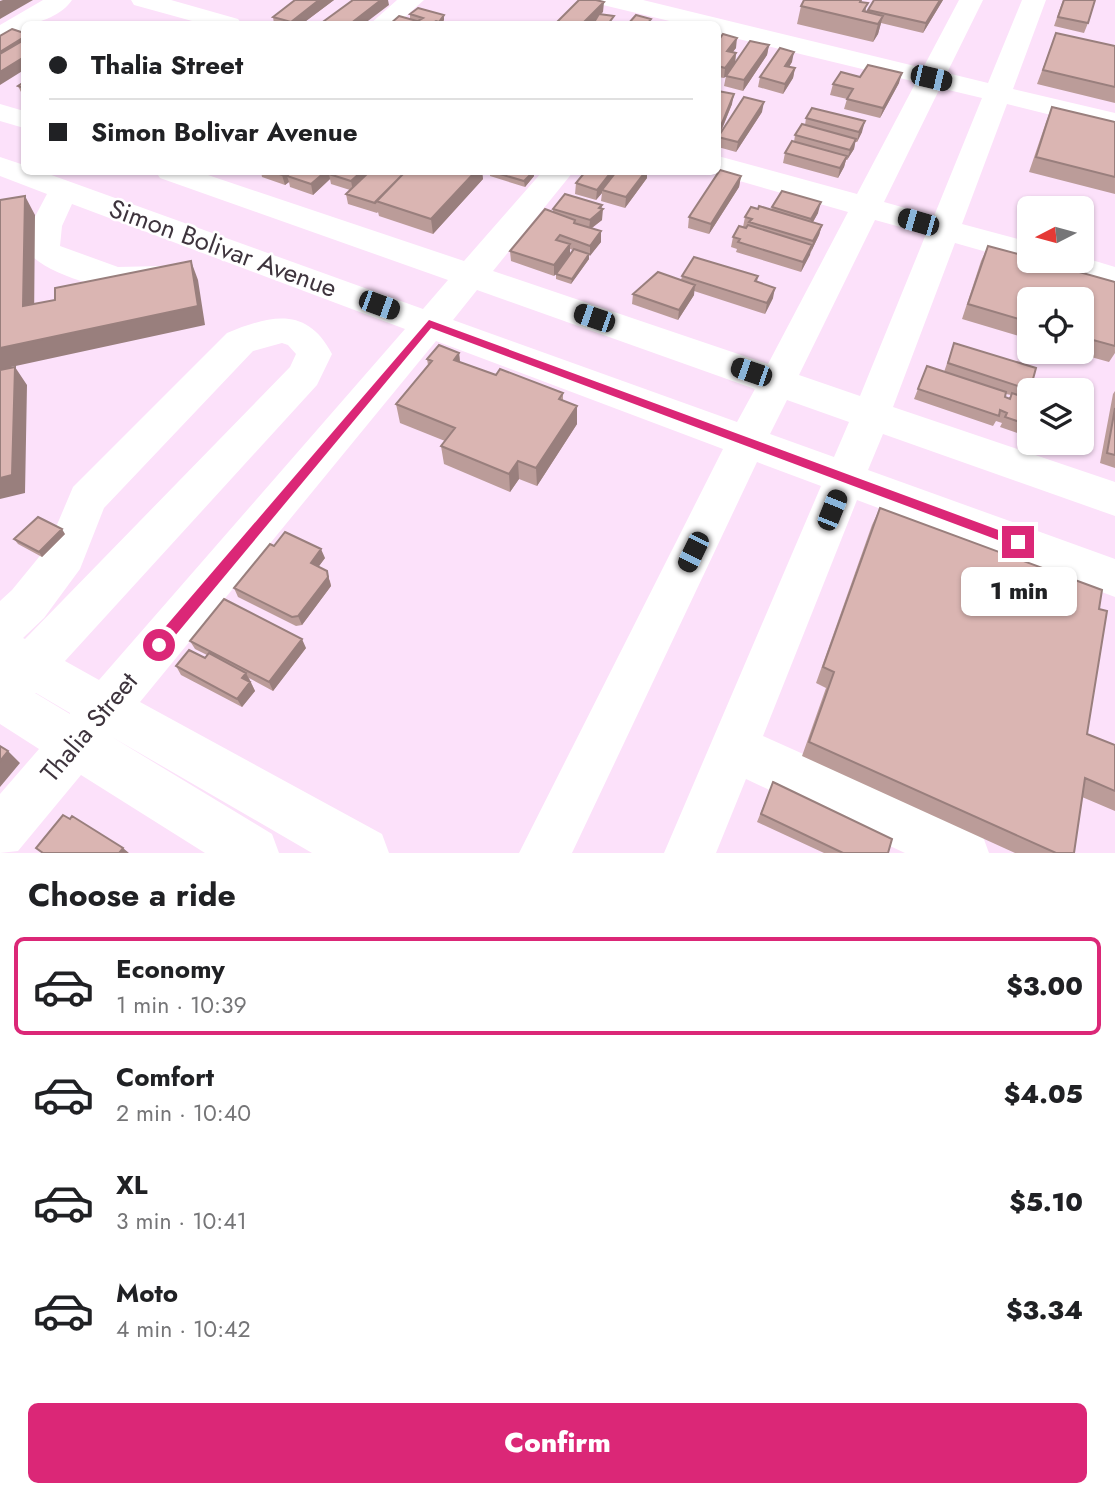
<!DOCTYPE html>
<meta charset="utf-8">
<style>
body{margin:0;font-family:Jost,sans-serif;background:#f2f2f2;color:#202124;height:100vh;display:flex;flex-direction:column;font-size:26px;white-space:nowrap}
*{box-sizing:border-box;margin:0}
p{font-size:23px;color:#757577}
.icon{flex:none;width:38px;height:38px;fill:none;stroke:currentColor;stroke-width:2;stroke-linecap:round;stroke-linejoin:round}
.map{position:relative;height:853px;overflow:hidden}
.side{display:flex;flex-direction:column;background:#fff;flex:1}
.side>*{flex:none}
.hud{position:absolute;left:21px;top:21px;width:700px;height:154px;border-radius:10px;box-shadow:0 2px 5px #0004;display:grid;align-content:center;height:154px;padding:0 28px;background:#fff}
.needle{width:46px;rotate:264deg}
.fabs{position:absolute;left:1017px;top:196px;display:grid;gap:14px}
.fabs a{display:grid;place-items:center;width:77px;height:77px;border-radius:10px;background:#fff;box-shadow:0 2px 5px #0004;font-size:35px}
.end{position:absolute;width:32px;height:32px;margin:-16px;border:9px solid #db2777;background:#fff;box-shadow:0 0 0 4px #fff}
.from{border-radius:50%}
.bubble{position:absolute;height:49px;border-radius:10px;background:#fff;box-shadow:0 2px 5px #0004;font-size:23px;font-weight:800;line-height:49px;text-align:center}
.car{position:absolute;width:21px;height:42px;margin:-21px -10px;border-radius:9px;box-shadow:0 0 5px 2px #0007;background:linear-gradient(#222 24%,#8ab4d8 0 40%,#222 0 76%,#8ab4d8 0 86%,#222 0)}
.hud b{display:flex;align-items:center;gap:24px;height:66px;font-size:26px}
.hud b+b{border-top:2px solid #e0e0e0}
.hud i{width:18px;height:18px;background:#202124}
ul{padding:0;list-style:none}
li{display:flex;align-items:center;gap:21px;height:98px;margin:0 14px 10px;padding:0 14px;border:4px solid transparent;border-radius:10px}
li div{flex:1}
li b{display:block;font-size:26px}
li em{font-style:normal;font-weight:800}
li.on{border-color:#db2777}
li>.icon{width:63px;height:63px;stroke-width:1.5}
h2{padding:0 28px;font-size:32px;line-height:84px}
.action{display:flex;gap:14px;margin-top:auto;padding:14px 28px}
.action a{flex:1;height:80px;border-radius:10px;background:#db2777;color:#fff;font-size:28px;font-weight:800;line-height:80px;text-align:center}
.map>svg:first-child{display:block}
</style>
<div class="map">
<svg width="1115" height="853" viewBox="0 0 1115 853">
<rect width="100%" height="100%" fill="#fce1fa"/>
<g fill="none" stroke-linecap="round" stroke-linejoin="round">
<path fill="#fff" fill-rule="evenodd" d="M43,0H72C63,14 40,24 24,24V32L0,44V25Z
M131,0H171L238,19L242,24H203L134,5Z
M397,0H424L397,24H370Z
M600,0H643L923,68L959,0H983L947,73L988,83L1022,0H1046L1013,89L1115,113V131L1007,104L962,224L1029,242V261H1082V257L1115,267V289L1043,269L1039,261L1029,264L955,243L893,407L1115,482V516L883,434L868,470L1115,559V597L857,500L763,736L982,834L989,853H905L746,779L716,853H664L821,486L757,462L572,853H519L723,449L436,341L140,702L382,834L389,853H312L112,737L272,834L279,853H205L81,775L18,851L0,853V794L39,749L0,724V601L12,590L48,546L73,487L227,333C271,315 307,306 332,354L317,385L65,661L99,680L405,329L72,204L62,226L60,246L118,267L162,266L174,269L179,277L174,285C161,288 149,291 136,291C108,291 42,274 27,250L30,226L47,194L0,176V157L24,165V172H43L423,309L448,280L160,178L156,172H199L464,261L542,172H573L493,271L768,364L848,212L708,172H718V156L857,194L916,82L718,34V24H682L603,5ZM940,88L982,98L934,216L884,202ZM875,220L926,234L860,396L799,375ZM477,290L755,389L737,422L453,320ZM282,343L288,345L296,354L290,367L25,639L23,638L44,618L80,569L104,508L253,351ZM787,400L849,422L834,457L770,434ZM35,693H36L70,713V714Z
M0,104L24,111V128L0,121Z"/>
</g>
<path fill="#bb9c99" fill-rule="evenodd" d="M295,0H334L302,24H274L273,17Z
M874,0H943L923,33L881,23L878,34L873,42L797,24L801,6L866,3V12H867Z
M1063,0L1088,23L1084,33L1054,26Z
M410,14L444,20L441,24H390L410,19Z
M718,33V41L736,48L732,52L736,53L735,63L769,45L767,55L743,91L724,86L726,76L724,78L718,77Z
M1056,33L1115,46V103L1037,84Z
M792,62L789,67L795,68L793,78L783,94L758,87L760,77Z
M860,77L899,83L880,118L844,109L847,99L830,95L833,84Z
M24,82V97L23,96L18,86Z
M718,91L732,104L721,132L762,112L736,152L718,147Z
M1052,107L1115,122V194L1029,172L1046,122Z
M806,118L862,132L857,142H855L854,149L847,160H846L844,167L838,178L783,163L785,153L794,142L795,135L805,125Z
M261,172H482L483,179L433,234L379,216L378,212L377,213L348,204L346,194L350,190L331,184L330,179L313,195L290,187L289,182L285,185L262,177Z
M490,172H534V176L525,187L490,176Z
M741,176L739,187L709,234L688,228L689,217Z
M647,178L625,208L601,201L602,193L596,200L575,194L576,183Z
M772,207L818,213L813,222L822,225L819,235L801,272L736,252L737,249L731,247L733,237L743,227L745,217L758,209L771,210Z
M553,209H601L602,220L592,228L601,231V242L589,256V259L571,284L556,279V274L573,250L570,249V254L554,276L511,261L510,251L553,212Z
M988,246L1115,282V353L1109,362L1073,352H1082V299H1029V339L962,319L981,261Z
M682,276H758L757,282L773,298L765,314L694,291V295L678,320L632,304L633,294L681,280Z
M954,343L1030,390L1026,398L1029,399V437L1000,427L1002,423L996,421L993,426L914,399L927,366L944,372ZM1006,394L1011,395L1009,399L1005,397Z
M459,353L460,362L496,375L563,393V401L577,424L537,486L519,479L510,492L444,464L441,446L445,441L400,423L396,404L428,365L427,359Z
M1115,391V468L1100,463L1113,394Z
M880,508L1099,609L1087,734L1115,745V811L1082,797L1074,853H1015L802,756L826,688L816,683L872,525Z
M65,534L42,557L18,544L14,539Z
M274,546L325,558L318,567L330,581L331,586L302,625L296,626L238,597L234,588Z
M190,641L306,648L273,691L249,678L255,691L242,707L181,675L176,666L205,658L207,655L195,649Z
M773,782L888,853H824L757,822Z"/>
<path fill="#997f7d" d="M3,0H33L0,19V1Z
M319,0H334L302,24H292L291,22Z
M381,0H388L389,5L364,24H350Z
M940,0H943L923,33L926,23Z
M604,2L603,12L591,24H582Z
M444,15V20L441,24H439V22Z
M883,16L878,34L873,42L878,24Z
M24,37V50L0,65V52Z
M737,38L736,48L726,61L727,51Z
M769,45L767,55L743,91L744,80Z
M794,52L792,62L783,76L785,66Z
M736,53L735,63L724,78L725,68Z
M24,57V70L0,85V72Z
M795,68L793,78L783,94L785,84Z
M902,73L899,83L880,118L883,108Z
M734,94L732,104L718,138V133Z
M764,102L762,112L736,152L738,142Z
M865,121L862,132L857,142L859,132Z
M856,139L854,149L847,160L850,150Z
M847,156L844,167L838,178L840,168Z
M286,172H301L287,176L289,182L285,185L282,175Z
M325,172H339L329,174L330,179L313,195L311,184Z
M361,172H374L353,191L351,181Z
M475,172H482L483,179L433,234L431,219Z
M534,172V176L525,187L524,181Z
M611,172H619L602,190V193L596,200L597,190Z
M645,172H647V178L625,208L626,197Z
M741,176L739,187L709,234L711,224Z
M25,196L35,215L34,325L23,306Z
M821,202L818,213L809,229L811,219Z
M602,205L601,211L603,209L602,220L589,230L590,220Z
M822,225L819,235L811,252L813,241Z
M601,231V242L590,256V246Z
M570,244V254L554,276V265Z
M812,245L810,255L801,272L803,262Z
M589,254V259L571,284L572,279Z
M191,261L198,280L205,325L11,367V389L0,372V348Z
M695,285L694,295L678,320L679,310Z
M775,288L773,298L765,314L767,303Z
M459,353L461,372L454,360Z
M15,367L27,385L25,493L0,499V478Z
M577,406V424L537,486L536,468Z
M518,461L519,479L510,492L509,474Z
M62,529L65,534L42,557L39,552Z
M321,549L325,558L314,573L311,563Z
M327,571L331,586L302,625L298,616Z
M302,639L306,648L273,691L269,682Z
M246,673L255,691L242,707L237,699L242,678Z
M8,751L20,763L0,787V761Z
M123,848L129,853H119Z"/>
<path fill="#dab5b2" stroke="#997f7d" stroke-width="2" d="M295,0H319L291,22L273,17Z
M353,0H381L350,24H320Z
M579,0H596L604,2L582,24H555Z
M804,0H861L860,2L868,3L863,11L883,16L878,24L801,6Z
M874,0H940L926,23L868,10Z
M1064,0H1095L1088,23L1058,17Z
M418,8L444,15L439,22L436,21L431,24H428L418,21L423,18L410,14Z
M599,14L614,16L608,24H593Z
M636,15L651,19L647,24H628Z
M399,16L424,23L422,24H390Z
M12,29L24,33V37L0,52V36Z
M1056,33L1115,46V87L1043,70Z
M723,34L737,38L727,51L736,53L725,68L718,66V41Z
M24,40V57L0,72V54Z
M750,41L769,45L744,80L726,76Z
M780,48L794,52L785,66L795,68L785,84L760,77Z
M868,65L902,73L883,108L847,99L853,89L833,84L841,72L860,77Z
M24,82V88L18,86Z
M718,91L734,94L718,133Z
M744,97L764,102L738,142L718,137Z
M1052,107L1115,122V177L1036,157Z
M812,108L865,121L859,132L806,118Z
M802,124L856,139L850,150L795,135Z
M792,141L847,156L840,168L785,153Z
M720,170L741,176L711,224L689,217Z
M273,172H286L282,175Z
M292,172H325L311,184L287,176Z
M331,172H361L351,181L329,174Z
M369,172H405L375,203L346,194Z
M405,172H475L431,219L376,201Z
M493,172H533L524,181Z
M585,172H611L597,190L576,183Z
M616,172H645L626,197L602,190Z
M782,191L821,202L811,219L772,207Z
M565,194L602,205L599,208L603,209L590,220L553,209Z
M25,196L23,306L55,300V288L191,261L198,306L0,348V200Z
M759,206L822,225L813,241L749,222L752,219L745,217L751,207L758,209Z
M545,209L575,220L574,223L601,231L590,246L560,235L556,240L570,244L554,265L510,251Z
M748,225L812,245L803,262L738,242L740,239L733,237L739,226L746,228Z
M988,246L1029,257V261H1040L1115,282V346L1082,337V299H1029V322L968,304Z
M574,249L589,254L572,279L556,274Z
M694,257L758,276L755,281L775,288L767,303L682,276Z
M658,272L695,285L679,310L633,294Z
M954,343L1036,368L1030,390L948,363Z
M439,345L459,353L454,360L496,375L500,369L563,393L559,399L577,406L536,468L518,461L509,474L441,446L455,428L396,404L432,361L427,359Z
M927,366L1006,392L1005,397L1010,399L1012,393L1029,399V425L1005,417L1007,413L1000,410L999,416L918,389Z
M15,367L12,475L0,478V370Z
M1115,408V455L1107,453Z
M880,508L1102,590L1099,609L1107,611L1087,734L1115,745V791L1085,778L1074,853H1056L809,742L834,672L823,667Z
M38,517L62,529L39,552L14,539Z
M285,532L321,549L311,563L327,571L328,577L298,616L292,617L234,588L270,544L274,546Z
M224,599L302,639L269,682L190,641Z
M189,650L205,658L209,653L246,673L242,678L250,682L237,699L176,666Z
M0,746L8,751L0,761Z
M773,782L892,839L888,853H843L761,814Z
M63,815L70,819L72,816L123,848L119,853H43L36,848Z"/>
<path fill="#db2777" d="M429,320L1023,539L1025,542L1023,546H1014L431,328L164,649H154V640Z"/>
<g text-anchor="middle" dominant-baseline="central" stroke-width="5" stroke-linejoin="round" paint-order="stroke">
<g font-size="26" fill="#3e343d" stroke="#fff">
<text transform="translate(223 248) rotate(20)">Simon Bolivar Avenue</text>
<text transform="translate(89 727) rotate(-50)">Thalia Street</text>
</g>
</g>
</svg>
<div class="fabs">
<a><svg class="needle" viewBox="-14 -14 28 28"><path d="M0-13l5 13h-10z" fill="#e53935"/><path d="M0 13l5-13h-10z" fill="#757577"/></svg></a>
<a><svg class="icon" aria-label="locate" viewBox="0 0 24 24"><circle cx="12" cy="12" r="6"/><path d="M12 2v4M12 18v4M2 12h4M18 12h4"/></svg></a>
<a><svg class="icon" aria-label="layers" viewBox="0 0 24 24"><path d="M12 4l9 5-9 5-9-5zM3 14l9 5 9-5"/></svg></a>
</div>
<i class="end from" style="left:159px;top:645px"></i>
<i class="end" style="left:1018px;top:542px"></i>
<div class="bubble" style="left:961px;top:567px;width:116px">1 min</div>
<i class="car" style="left:931px;top:78px;rotate:103deg"></i>
<i class="car" style="left:918px;top:222px;rotate:286deg"></i>
<i class="car" style="left:379px;top:305px;rotate:110deg"></i>
<i class="car" style="left:594px;top:318px;rotate:289deg"></i>
<i class="car" style="left:751px;top:372px;rotate:289deg"></i>
<i class="car" style="left:832px;top:510px;rotate:22deg"></i>
<i class="car" style="left:693px;top:552px;rotate:206deg"></i>
<div class="hud">
<b><i class="from"></i>Thalia Street</b>
<b><i></i>Simon Bolivar Avenue</b>
</div>
</div>
<section class="side">
<h2>Choose a ride</h2>
<ul>
<li class="on"><svg class="icon" aria-label="car" viewBox="0 0 24 24"><path d="M5 17H2v-5l4-1 3-4h7l3 4 3 1v5h-3M9 17h6M6 11h13"/><circle cx="7" cy="17" r="2"/><circle cx="17" cy="17" r="2"/></svg><div><b>Economy</b><p>1 min · 10:39</p></div><em>$3.00</em></li>
<li><svg class="icon" aria-label="car" viewBox="0 0 24 24"><path d="M5 17H2v-5l4-1 3-4h7l3 4 3 1v5h-3M9 17h6M6 11h13"/><circle cx="7" cy="17" r="2"/><circle cx="17" cy="17" r="2"/></svg><div><b>Comfort</b><p>2 min · 10:40</p></div><em>$4.05</em></li>
<li><svg class="icon" aria-label="car" viewBox="0 0 24 24"><path d="M5 17H2v-5l4-1 3-4h7l3 4 3 1v5h-3M9 17h6M6 11h13"/><circle cx="7" cy="17" r="2"/><circle cx="17" cy="17" r="2"/></svg><div><b>XL</b><p>3 min · 10:41</p></div><em>$5.10</em></li>
<li><svg class="icon" aria-label="car" viewBox="0 0 24 24"><path d="M5 17H2v-5l4-1 3-4h7l3 4 3 1v5h-3M9 17h6M6 11h13"/><circle cx="7" cy="17" r="2"/><circle cx="17" cy="17" r="2"/></svg><div><b>Moto</b><p>4 min · 10:42</p></div><em>$3.34</em></li>
</ul>
<div class="action"><a>Confirm</a></div>
</section>
